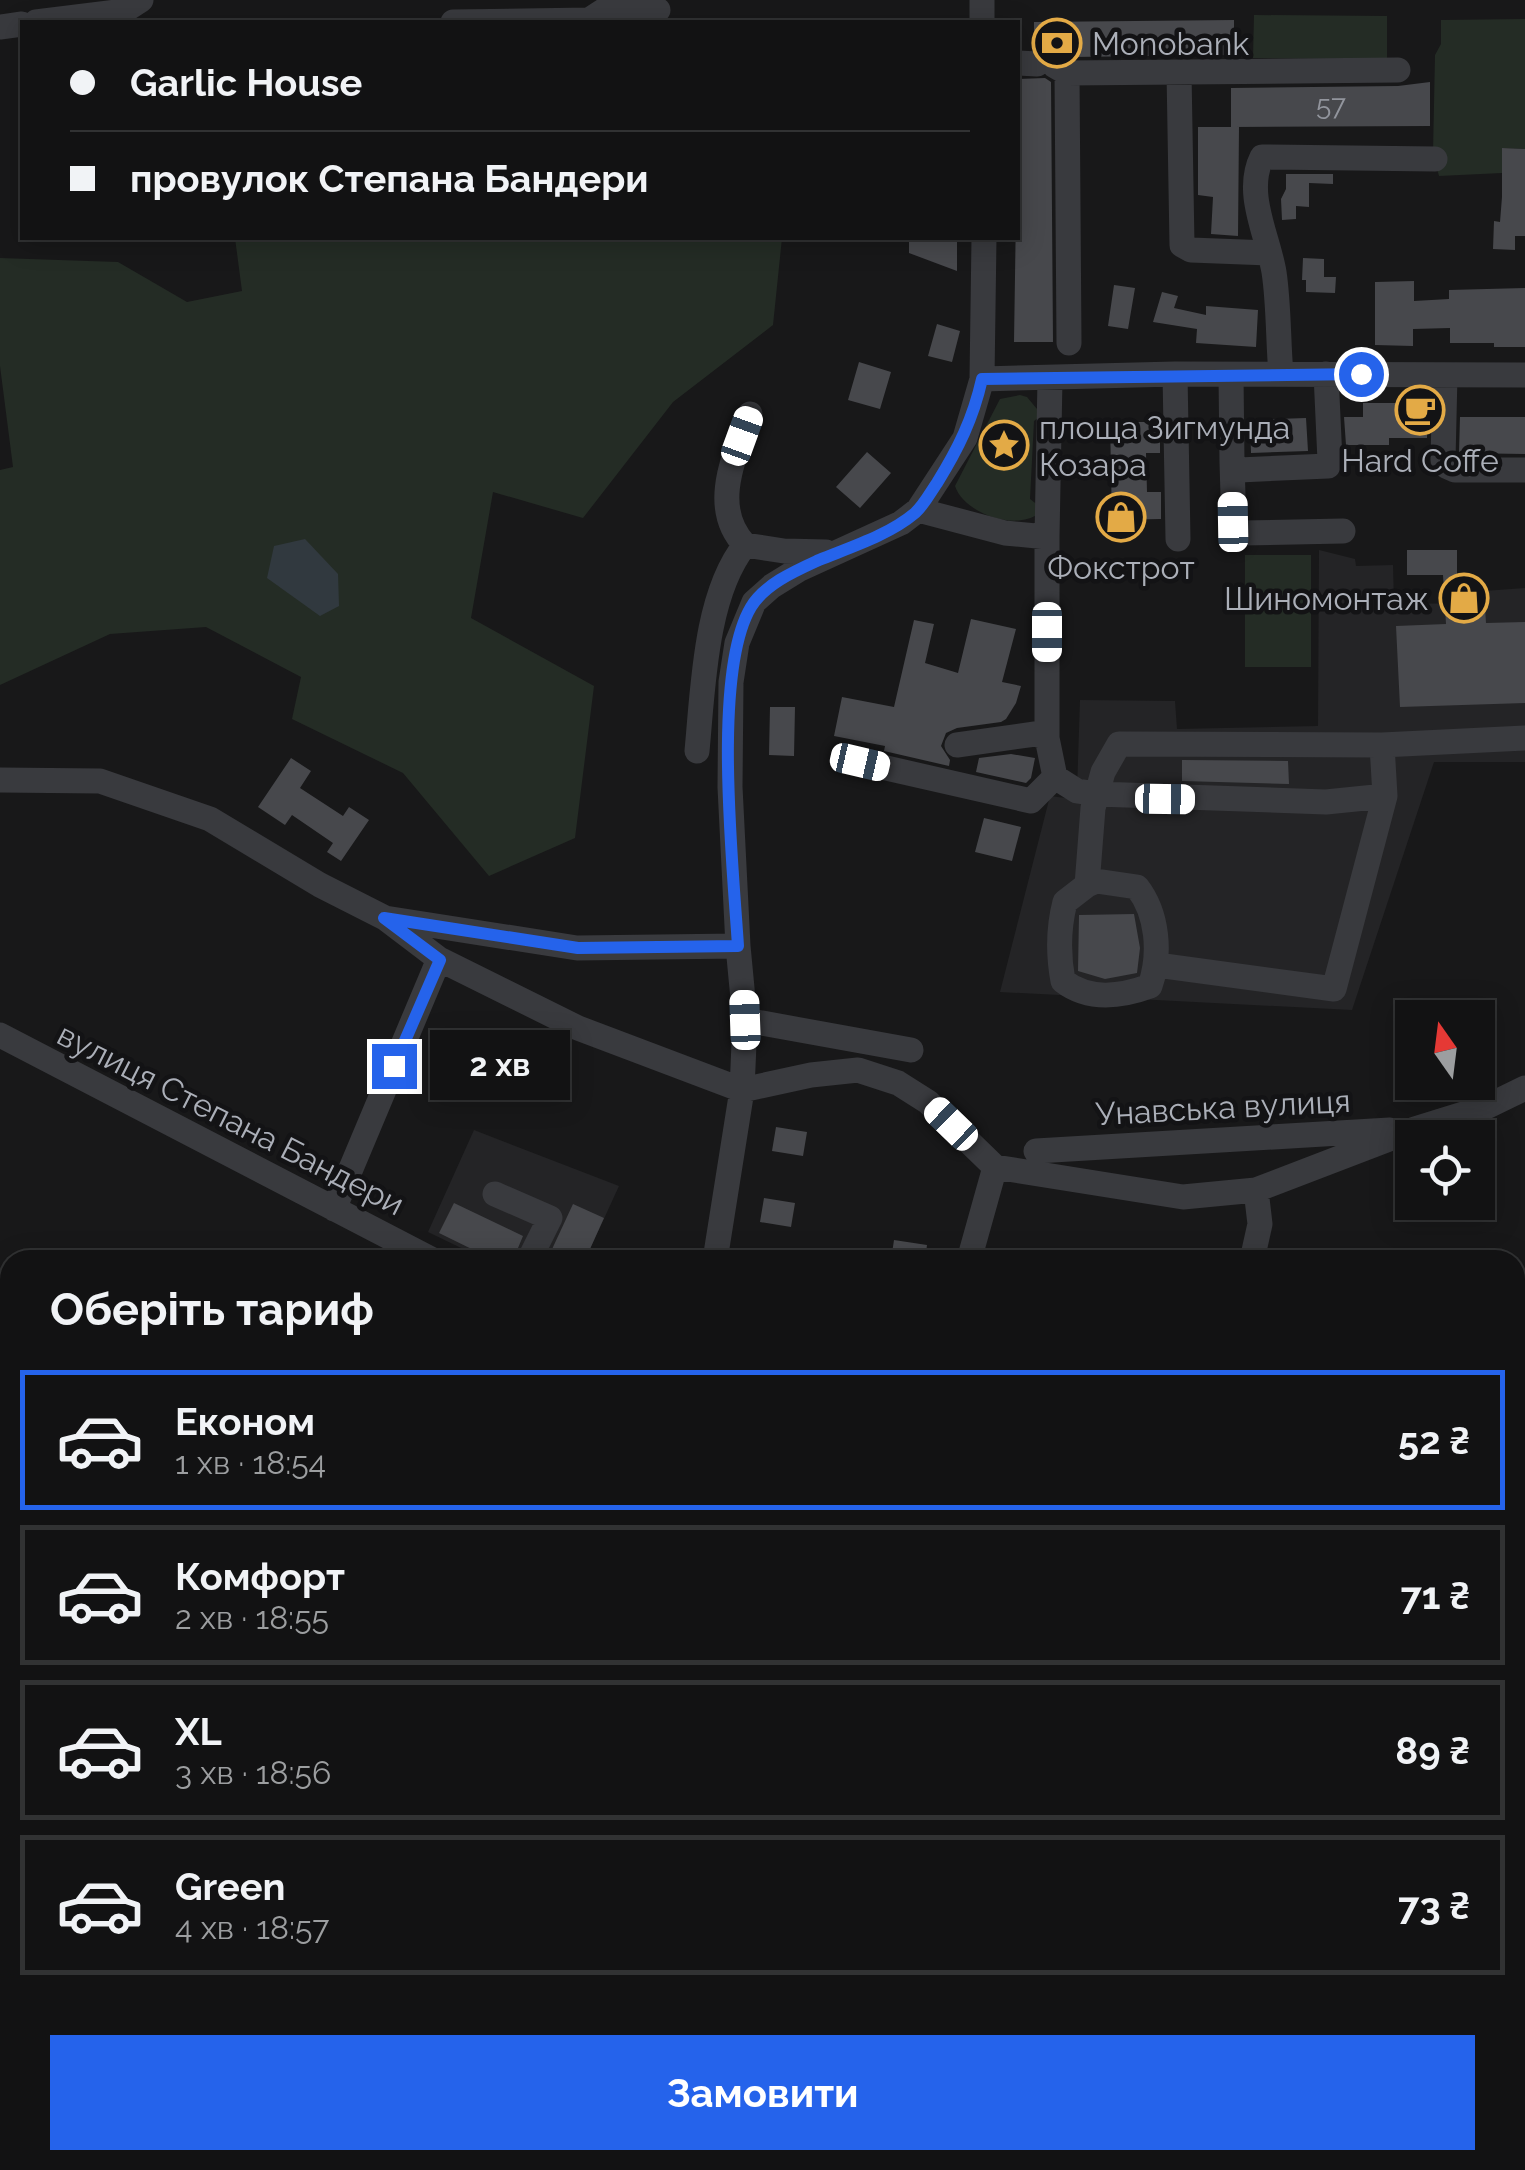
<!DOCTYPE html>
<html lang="uk">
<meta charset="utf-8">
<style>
body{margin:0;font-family:Raleway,sans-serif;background:#1b1b1c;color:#f1f3f6;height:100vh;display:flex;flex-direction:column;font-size:38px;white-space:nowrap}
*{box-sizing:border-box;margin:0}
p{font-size:32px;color:#9c9ea0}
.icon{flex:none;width:55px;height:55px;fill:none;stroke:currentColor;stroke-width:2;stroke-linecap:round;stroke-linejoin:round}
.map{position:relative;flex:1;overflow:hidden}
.panel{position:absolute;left:0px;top:1250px;width:1525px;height:920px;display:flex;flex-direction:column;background:#121213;border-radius:30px 30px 0 0;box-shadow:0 5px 25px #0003,0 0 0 2px #313233}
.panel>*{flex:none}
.hud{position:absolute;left:20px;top:20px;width:1000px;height:220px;border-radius:0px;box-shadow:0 5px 25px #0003,0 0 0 2px #313233;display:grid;align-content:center;height:220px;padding:0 50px;background:#121213}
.needle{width:65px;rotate:346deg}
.fabs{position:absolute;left:1395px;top:1000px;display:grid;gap:20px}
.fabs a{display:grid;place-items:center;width:100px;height:100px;border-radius:0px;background:#121213;box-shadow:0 5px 25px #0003,0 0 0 2px #313233;font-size:50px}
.end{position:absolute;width:45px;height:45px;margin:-22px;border:12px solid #2563eb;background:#fff;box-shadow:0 0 0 5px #fff}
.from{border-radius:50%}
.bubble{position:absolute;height:70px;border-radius:0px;background:#121213;box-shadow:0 5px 25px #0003,0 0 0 2px #313233;font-size:32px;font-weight:700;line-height:70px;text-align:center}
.car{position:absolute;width:30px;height:60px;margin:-30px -15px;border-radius:12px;box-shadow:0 0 8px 2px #0007;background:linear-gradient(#fff 24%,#345 0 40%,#fff 0 76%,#345 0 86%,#fff 0)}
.hud b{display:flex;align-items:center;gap:35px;height:95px;font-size:38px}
.hud b+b{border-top:2px solid #313233}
.hud i{width:25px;height:25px;background:#f1f3f6}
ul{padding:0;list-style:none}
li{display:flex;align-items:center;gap:30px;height:140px;margin:0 20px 15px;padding:0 30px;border:5px solid #313233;border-radius:0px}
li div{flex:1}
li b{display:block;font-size:38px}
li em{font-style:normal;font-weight:700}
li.selected{border-color:#2563eb}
li>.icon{width:90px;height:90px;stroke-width:1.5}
h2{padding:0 50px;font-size:45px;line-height:120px}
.primary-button{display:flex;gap:20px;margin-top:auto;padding:20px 50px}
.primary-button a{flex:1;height:115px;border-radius:0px;background:#2563eb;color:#fff;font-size:40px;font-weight:700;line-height:115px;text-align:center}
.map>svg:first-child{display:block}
</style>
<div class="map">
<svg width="1525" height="2170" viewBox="0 0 1525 2170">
<rect width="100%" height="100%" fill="#181819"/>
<path fill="#242426" d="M1319,550L1355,559L1356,566L1393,565L1394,604L1484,603V591L1525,588V762H1434L1352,1010L1000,992L1050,796L1073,799L1077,791L1080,700L1175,701L1177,729L1318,726Z
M474,1130L619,1186L585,1260H486L428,1232Z"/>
<path fill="#242c25" d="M1254,15L1387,16V59L1253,58Z
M1525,19V149L1502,148V173L1439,176L1433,153L1435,55L1441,44V20Z
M235,238L281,241L285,238H782L773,325L673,402L583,518L493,492L471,618L594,686L575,838L489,876L403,773L292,719L301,677L206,627L110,634L0,685V470L13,467L0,366V258L118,262L187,302L242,291Z
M1020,395L1027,397L1042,415L1034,421L1030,499L1039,506L1038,514C1014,531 964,513 955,486L1000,399Z
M1245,555H1311V667H1245Z"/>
<path fill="#31393f" d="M305,539L338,574L339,606L320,616L267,578L274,546Z"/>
<path fill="#47484c" d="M1234,20V55L1071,57L1056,50L1047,52L1034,48V22Z
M1045,78L1051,82L1053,342H1014L1018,79Z
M1430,82V126L1231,127V88L1398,86Z
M1198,127H1239L1238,236L1211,234L1213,197L1198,195Z
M1502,148L1525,149V236H1515V250L1493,249L1494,221L1500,222L1502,197Z
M1286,174H1333V184L1309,183V207L1296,206V219L1282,220L1281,199L1286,189Z
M909,238H957V271L909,253Z
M1303,258L1324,259V277H1336L1335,293L1306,292V280H1302Z
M1414,281V301L1449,299V290L1525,288V347H1494V343H1450V328L1413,329V346L1375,345V282Z
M1114,285L1135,288L1128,329L1108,326Z
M1162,292L1178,296L1174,308L1206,315V306L1258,310L1256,347L1196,343L1197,329L1153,322Z
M937,324L960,331L952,362L928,356Z
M859,362L891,372L880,409L848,400Z
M1405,400H1428L1427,438H1389V445H1346L1344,417H1363V403H1405Z
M1460,417H1525V454L1459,453Z
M1306,418L1308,451L1251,453L1250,420Z
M1110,422H1160V453H1146L1147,492H1161V519L1112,520Z
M867,452L891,473L860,508L836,487Z
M1407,550H1457V593L1484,591L1486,623L1525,622V703L1400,707L1396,626L1446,624L1443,575H1407Z
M971,619L1016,629L1002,682L1021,686L1016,703L1006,719L1001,722L957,728L946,733L941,746L950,760L949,766L884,751L885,746L834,736L842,697L894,707L914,620L934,624L925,663L958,673Z
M770,707H795L794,756L769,755Z
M1011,754L1035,758L1031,778L1026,783L976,772L979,758Z
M291,758L311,771L300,788L343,816L349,807L369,820L341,861L327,852L333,843L292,815L285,825L258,807Z
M1182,760L1288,761L1289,784L1182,781Z
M984,818L1021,827L1012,861L975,852Z
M1134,914L1140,948L1137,973L1105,979L1078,971L1079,915Z
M776,1127L807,1132L803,1156L772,1151Z
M764,1198L795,1203L791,1227L760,1222Z
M454,1203L523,1236L513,1260H494L439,1233Z
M573,1204L604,1218L585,1260H547Z
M894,1240L927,1245L925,1260H891Z"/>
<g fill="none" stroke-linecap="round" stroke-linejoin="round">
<path stroke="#393a3e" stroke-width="25" d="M982,0V22
M36,22L124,11L141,0
M453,22L589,20L606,9L658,10
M0,27L22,24
M1018,63L1037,64
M1055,66L1067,73L1398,70
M1179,72L1182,245L1191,250L1269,253
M1067,73L1069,343
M1175,374L1178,539
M1281,374C1278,341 1279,305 1274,272C1268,236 1244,193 1262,157L1435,159
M1231,375L1232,462L1239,470L1328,466L1330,461L1326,374
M1445,375L1443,460L1446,466L1455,470H1525
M982,379L1175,374L1525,375
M1232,462L1234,529L1242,533L1343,531
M918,510L1005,533L1047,537L1050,379
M745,545L784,551L826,552
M957,745L1035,734L1047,738
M697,751C703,689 705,595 745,545C709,507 735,455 750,414
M860,762L1031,801L1055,777L1047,738V537
M1055,777L1077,791L1097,794L1093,808L1087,885L1065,902C1058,929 1058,954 1063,981C1089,1001 1120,997 1150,986C1161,954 1158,914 1137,887L1096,881L1087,885
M0,780L100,781L210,819L320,885L385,918L577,948L738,946
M1385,796L1326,802L1097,794L1103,772L1119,744L1382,745L1525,738
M385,918L439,959L578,1028L742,1090L811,1075L858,1070L898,1083L928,1102L995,1167L1183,1197L1256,1190L1415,1129L1486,1107L1525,1088
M1157,965L1334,989L1385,796L1382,745
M745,1020L911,1050
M0,1035L433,1260
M1036,1151L1390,1130
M495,1194L550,1218L529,1260
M334,1209L439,959
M715,1260L742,1090L745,1020L738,946L730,787L731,682L737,643L754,602L772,586L798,570L901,523L918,510L965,438L982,379L984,238
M969,1260L995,1167
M1252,1260L1260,1224L1256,1190
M0,1393L10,1391
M1515,1519L1525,1507
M0,1703L10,1709
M0,1838L10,1837
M1515,1859L1525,1864
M1515,2047L1525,2034
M703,2160V2170
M1434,2160L1448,2170
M141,2170L142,2160
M336,2170L337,2160
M528,2170V2160"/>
</g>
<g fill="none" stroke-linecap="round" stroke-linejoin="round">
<path stroke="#2563eb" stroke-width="12" d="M394,1066L440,960L384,918L578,948L738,946C733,866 712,672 751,607C765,584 795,571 819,560C851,547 889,535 915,513C924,505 930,493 937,483C958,449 973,419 982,379L1361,374"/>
</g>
<defs>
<g id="bank-ring" transform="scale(2.5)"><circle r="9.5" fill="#131315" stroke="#e3aa46" stroke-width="1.5"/><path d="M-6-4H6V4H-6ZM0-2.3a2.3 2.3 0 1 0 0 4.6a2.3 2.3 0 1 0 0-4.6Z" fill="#e3aa46"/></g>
<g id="cafe-ring" transform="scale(2.5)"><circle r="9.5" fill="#131315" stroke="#e3aa46" stroke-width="1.5"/><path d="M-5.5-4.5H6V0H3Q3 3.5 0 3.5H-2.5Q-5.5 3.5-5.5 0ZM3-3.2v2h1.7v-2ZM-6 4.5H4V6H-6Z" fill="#e3aa46"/></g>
<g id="sight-ring" transform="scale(2.5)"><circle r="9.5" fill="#131315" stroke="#e3aa46" stroke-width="1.5"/><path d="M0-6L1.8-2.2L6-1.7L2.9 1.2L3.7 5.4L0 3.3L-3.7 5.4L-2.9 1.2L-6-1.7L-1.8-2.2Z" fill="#e3aa46"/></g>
<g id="shop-ring" transform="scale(2.5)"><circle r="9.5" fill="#131315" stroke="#e3aa46" stroke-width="1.5"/><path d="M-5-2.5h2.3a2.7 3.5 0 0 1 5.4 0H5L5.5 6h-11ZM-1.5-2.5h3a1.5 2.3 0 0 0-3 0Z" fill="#e3aa46"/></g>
</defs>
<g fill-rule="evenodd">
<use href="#bank-ring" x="1057" y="43"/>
<use href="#cafe-ring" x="1420" y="410"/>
<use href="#sight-ring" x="1004" y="445"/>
<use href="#shop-ring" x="1121" y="517"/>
<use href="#shop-ring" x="1464" y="598"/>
</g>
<g text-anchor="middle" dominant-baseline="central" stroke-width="9" stroke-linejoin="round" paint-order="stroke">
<g font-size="28" fill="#92959d">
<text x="1331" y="105">57</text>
</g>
<g font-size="32" fill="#abafb8" stroke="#131315" text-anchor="start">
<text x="1092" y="43">Monobank</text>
<text x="1039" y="427">площа Зигмунда<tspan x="1039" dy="37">Козара</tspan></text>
<text x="1420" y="460" text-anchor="middle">Hard Coffe</text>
<text x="1121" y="567" text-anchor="middle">Фокстрот</text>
<text x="1429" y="598" text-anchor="end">Шиномонтаж</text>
</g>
<g font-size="32" fill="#abafb8" stroke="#131315">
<text transform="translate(1223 1107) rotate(-3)">Унавська вулиця</text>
<text transform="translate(231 1119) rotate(27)">вулиця Степана Бандери</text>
</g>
</g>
</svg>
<div class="fabs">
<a><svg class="needle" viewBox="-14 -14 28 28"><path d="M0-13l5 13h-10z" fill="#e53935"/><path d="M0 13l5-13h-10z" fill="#9c9ea0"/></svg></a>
<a><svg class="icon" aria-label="locate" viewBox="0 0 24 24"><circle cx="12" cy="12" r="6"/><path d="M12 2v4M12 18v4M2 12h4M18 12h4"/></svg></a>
</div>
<i class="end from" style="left:1361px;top:374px"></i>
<i class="end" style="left:394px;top:1066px"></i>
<div class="bubble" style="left:430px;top:1030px;width:140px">2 хв</div>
<i class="car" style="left:742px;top:436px;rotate:20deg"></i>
<i class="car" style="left:1233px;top:522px;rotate:359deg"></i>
<i class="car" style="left:1047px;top:632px;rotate:180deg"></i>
<i class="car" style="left:860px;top:762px;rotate:103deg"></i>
<i class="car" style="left:1165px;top:799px;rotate:91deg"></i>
<i class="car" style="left:745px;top:1020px;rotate:358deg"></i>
<i class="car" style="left:951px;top:1124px;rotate:314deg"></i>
<div class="hud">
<b><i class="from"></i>Garlic House</b>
<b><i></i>провулок Степана Бандери</b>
</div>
<section class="panel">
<h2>Оберіть тариф</h2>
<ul>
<li class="selected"><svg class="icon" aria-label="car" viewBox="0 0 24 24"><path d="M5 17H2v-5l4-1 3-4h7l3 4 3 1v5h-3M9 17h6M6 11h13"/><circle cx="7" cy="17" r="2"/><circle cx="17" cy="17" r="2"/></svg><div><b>Економ</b><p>1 хв · 18:54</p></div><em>52 ₴</em></li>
<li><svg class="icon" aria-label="car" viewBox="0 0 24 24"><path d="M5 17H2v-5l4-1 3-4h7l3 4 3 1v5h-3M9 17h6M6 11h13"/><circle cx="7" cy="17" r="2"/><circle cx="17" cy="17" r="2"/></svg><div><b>Комфорт</b><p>2 хв · 18:55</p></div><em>71 ₴</em></li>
<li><svg class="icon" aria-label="car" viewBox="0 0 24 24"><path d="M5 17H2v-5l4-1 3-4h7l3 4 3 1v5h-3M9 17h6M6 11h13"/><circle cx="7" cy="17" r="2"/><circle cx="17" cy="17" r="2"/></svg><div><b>XL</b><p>3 хв · 18:56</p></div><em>89 ₴</em></li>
<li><svg class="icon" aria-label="car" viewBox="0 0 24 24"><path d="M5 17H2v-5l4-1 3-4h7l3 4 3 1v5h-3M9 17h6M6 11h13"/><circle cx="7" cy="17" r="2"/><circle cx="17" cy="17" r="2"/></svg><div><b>Green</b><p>4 хв · 18:57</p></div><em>73 ₴</em></li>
</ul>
<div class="primary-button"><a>Замовити</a></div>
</section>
</div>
